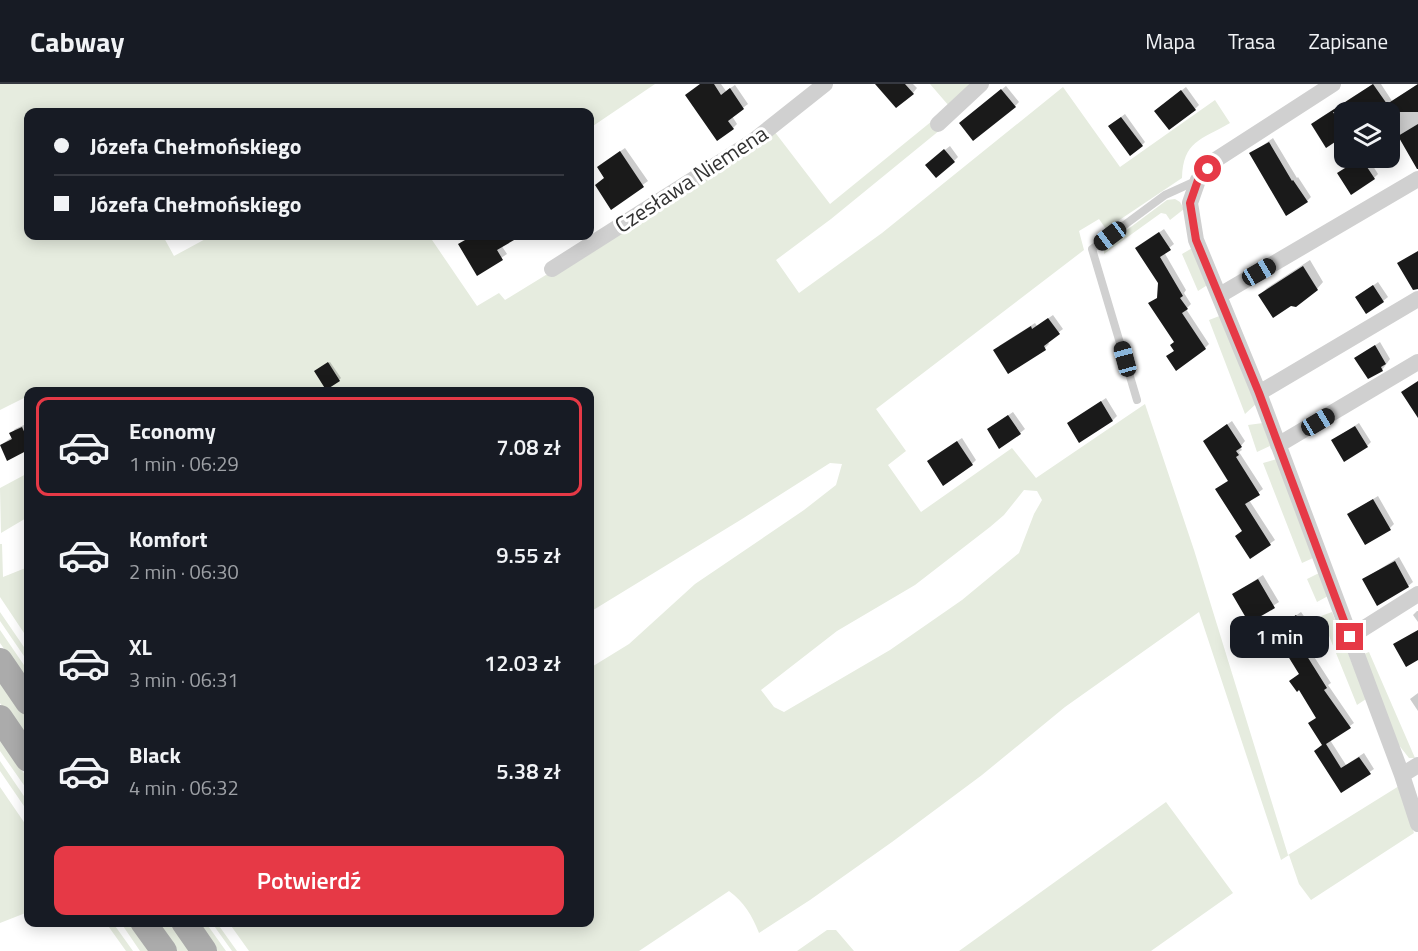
<!DOCTYPE html>
<html lang="pl">
<meta charset="utf-8">
<style>
body{margin:0;font-family:"Titillium Web",sans-serif;background:#20242c;color:#f1f3f6;height:100vh;display:flex;flex-direction:column;font-size:22px;white-space:nowrap}
*{box-sizing:border-box;margin:0}
p{font-size:20px;color:#9ea1a6}
.icon{flex:none;width:33px;height:33px;fill:none;stroke:currentColor;stroke-width:2;stroke-linecap:round;stroke-linejoin:round}
.map{position:relative;flex:1;overflow:hidden}
.panel{position:absolute;left:24px;top:303px;width:570px;height:540px;display:flex;flex-direction:column;background:#171b24;border-radius:12px;box-shadow:0 3px 15px #0003}
.panel>*{flex:none}
.guide{position:absolute;left:24px;top:24px;width:570px;height:132px;border-radius:12px;box-shadow:0 3px 15px #0003;display:grid;align-content:center;height:132px;padding:0 30px;background:#171b24}
.controls{position:absolute;left:1334px;top:18px;display:grid;gap:12px}
.controls a{display:grid;place-items:center;width:66px;height:66px;border-radius:12px;background:#171b24;box-shadow:0 3px 15px #0003;font-size:30px}
.end{position:absolute;width:27px;height:27px;margin:-14px;border:8px solid #e63946;background:#fff;box-shadow:0 0 0 3px #fff}
.from{border-radius:50%}
.bubble{position:absolute;height:42px;border-radius:12px;background:#171b24;box-shadow:0 3px 15px #0003;font-size:20px;font-weight:600;line-height:42px;text-align:center}
.car{position:absolute;width:18px;height:36px;margin:-18px -9px;border-radius:8px;box-shadow:0 0 4px 2px #0007;background:linear-gradient(#222 24%,#8ab4d8 0 40%,#222 0 76%,#8ab4d8 0 86%,#222 0)}
.guide b{display:flex;align-items:center;gap:21px;height:57px;font-size:22px}
.guide b+b{border-top:2px solid #363941}
.guide i{width:15px;height:15px;background:#f1f3f6}
ul{padding:10px 0 0;list-style:none}
li{display:flex;align-items:center;gap:18px;height:99px;margin:0 12px 9px;padding:0 18px;border:3px solid transparent;border-radius:12px}
li div{flex:1}
li b{display:block;font-size:22px}
li em{font-style:normal;font-weight:600}
li.current{border-color:#e63946}
li>.icon{width:54px;height:54px;stroke-width:1.5}
.cta{display:flex;gap:12px;margin-top:auto;padding:12px 30px}
.cta a{flex:1;height:69px;border-radius:12px;background:#e63946;color:#fff;font-size:24px;font-weight:600;line-height:69px;text-align:center}
header{display:flex;align-items:center;gap:36px;box-sizing:border-box;height:84px;padding:0 30px;background:#171b24;border-bottom:2px solid #363941}
header strong{font-size:28px}
nav{display:flex;gap:33px;margin-inline-start:auto;font-size:21px}
.map>svg:first-child{display:block}
</style>
<header>
<strong>Cabway</strong>
<nav><a>Mapa</a><a>Trasa</a><a>Zapisane</a></nav>
</header>
<div class="map">
<svg width="1418" height="867" viewBox="0 0 1418 867">
<rect width="100%" height="100%" fill="#fff"/>
<path fill="#e6ecdf" fill-rule="evenodd" d="M0,0H655L590,44V28H28V152H163L174,172L211,152H432L430,153L477,222L499,209L505,216L735,75L774,47L830,120L932,37L940,46L831,135L776,176L799,209L882,149L1063,3L1120,83L1215,16L1230,39C1201,56 1183,57 1182,94L1106,145L1099,135L1079,147L1084,166L876,325L906,367L888,381L921,428L1012,364L1036,394L1145,320L1194,466L1288,771L1399,702L1414,749L1311,816L1299,800L1289,771L1281,776L1199,528L1065,623L982,691L892,758L810,816L759,849C752,831 744,818 729,807L639,867H249L229,839L590,838V584L629,560L695,500L804,426L836,401L842,380L830,379L742,435L590,528V308H49L45,304L38,307L28,308V312L0,326ZM1024,406L1037,407L1042,416L1034,430L1019,469L962,516L890,566L784,628L774,623L761,606L837,547L915,501L990,443L1004,431Z
M930,0H975L949,22Z
M1175,115L1180,118L1184,125L1170,136L1166,130L1161,129L1104,170V163L1167,116Z
M1194,163L1209,200L1198,207L1182,170Z
M1222,231L1256,320L1245,330L1209,236Z
M1263,339L1272,361L1257,368L1248,341Z
M1277,375L1313,474L1302,479L1263,379Z
M28,389V433L1,449L0,404Z
M0,460H2L3,493L28,483V555L0,513Z
M1319,489L1328,512L1317,518L1307,495Z
M0,528L28,569V578L0,537Z
M1332,528L1366,615L1357,621L1321,532Z
M0,546L28,587V599L0,559Z
M1369,568L1415,674H1409L1398,660L1364,570Z
M0,594L28,635V660L0,619Z
M0,655L28,695V707L0,667Z
M0,677L28,718V728L0,687Z
M0,703L28,744V828L0,839Z
M1166,718L1233,809L1151,867H959Z
M106,839H113L133,867H126Z
M121,839H129L149,867H140Z
M154,839H171L191,867H174Z
M197,839H206L226,867H217Z
M212,839H217L237,867H232Z
M827,846H836L854,867H797Z"/>
<path fill="#0003" d="M701,0H721L726,7L735,1L748,20L732,32L737,40L733,44Z
M882,0H913L917,4L913,9Z
M1373,0H1381L1392,17L1418,0V70L1412,73L1389,33V28H1344V50L1317,36Z
M1006,2L1019,18L1015,22L965,35Z
M1186,3L1199,21L1195,25L1160,23Z
M1125,30L1145,58L1142,61L1113,39Z
M1273,54L1297,94L1298,93L1311,113L1307,117L1251,70Z
M950,62L958,73L954,77L932,76Z
M625,64L648,97L612,123L603,79Z
M1361,74H1368L1378,90L1374,94L1344,85Z
M1164,145L1174,160L1164,168L1186,206L1184,209L1191,220L1186,225L1209,260L1205,264L1168,272L1175,266V258L1164,211L1160,199L1137,164Z
M472,152H511L512,153L501,161L507,170L477,190L460,160Z
M1310,176L1323,198L1317,205L1260,211L1267,204Z
M1378,198L1388,213L1383,217L1357,213Z
M1053,231L1063,245L1047,257L1049,260L1045,264L999,262L1035,239L1037,242Z
M1380,258L1390,275L1382,286L1356,274Z
M330,278L341,294L339,296L318,286Z
M1106,314L1117,332L1113,336L1069,339Z
M1013,328L1025,345L1020,349L988,345Z
M1232,337L1245,357L1240,363L1242,366L1239,368L1263,405L1249,416L1275,456L1251,473L1237,452L1244,446L1222,401L1229,396L1204,357Z
M1359,339L1371,358L1367,362L1333,356Z
M26,340L28,344V364L7,375L1,361L12,353L11,350L15,345Z
M962,354L976,376L972,380L933,373Z
M1378,412L1394,440L1390,444L1349,430Z
M1399,473L1413,498L1408,502L1364,495Z
M1263,491L1279,518L1249,537L1234,510Z
M1417,527H1418V538L1413,531Z
M1301,528L1315,548L1304,557L1331,599L1328,601L1354,639L1330,656L1346,681L1364,669L1374,685L1341,707L1324,660L1310,639L1318,633L1300,604L1291,597L1300,589L1277,545Z
M1418,609V627L1410,615Z"/>
<path fill="#1a1a1a" d="M700,0H714L721,11L730,4L744,25L728,37L734,45L717,57L685,11Z
M875,0H905L914,10L896,24Z
M1373,0L1387,20L1418,0V28H1333L1344,46V52L1326,64L1311,40Z
M1001,5L1016,23L973,57L959,39Z
M1181,6L1196,26L1169,46L1154,27Z
M1121,33L1143,62L1130,72L1108,42Z
M1418,40V85H1417L1398,52Z
M1269,58L1292,97L1293,96L1308,118L1286,132L1249,69Z
M944,65L955,78L936,94L925,81Z
M620,67L644,103L611,126L595,101L604,94L597,83Z
M1361,74L1375,95L1351,111L1337,89Z
M1159,148L1171,166L1160,173L1183,212L1180,214L1188,225L1182,229L1206,265L1176,287L1166,272L1174,267L1170,261L1174,258L1148,219L1157,214L1158,199L1135,164Z
M472,152H521L497,166L503,176L477,192L458,160Z
M1418,167V205L1413,206L1397,179Z
M1303,182L1318,206L1296,223L1291,222L1273,234L1258,211Z
M1373,201L1384,218L1366,230L1355,213Z
M1048,234L1060,250L1044,262L1046,266L1008,290L993,266L1031,242L1032,245Z
M1375,261L1386,280L1381,283L1383,287L1368,295L1354,274Z
M328,278L340,297L326,306L314,287Z
M1418,297V334L1401,308Z
M1101,317L1113,337L1079,359L1067,339Z
M1008,331L1021,350L999,365L987,345Z
M1227,340L1242,363L1236,367L1239,371L1236,373L1260,411L1245,420L1271,461L1250,475L1235,452L1242,447L1215,405L1228,397L1203,357Z
M1355,342L1368,363L1344,378L1331,356Z
M22,343L28,356V366L7,377L0,361L12,355L9,349Z
M957,357L973,381L943,402L927,377Z
M1373,415L1391,446L1365,461L1347,430Z
M1395,477L1409,503L1377,522L1362,495Z
M1258,495L1275,524L1249,539L1232,510Z
M1296,531L1311,554L1300,561L1327,604L1324,606L1351,644L1326,660L1341,684L1359,673L1371,690L1341,709L1314,667L1322,661L1308,639L1316,634L1299,606L1297,608L1289,597L1299,590L1278,556L1281,554L1275,545Z
M1418,546V576L1406,583L1393,560Z"/>
<g fill="none" stroke-linecap="round" stroke-linejoin="round">
<path stroke="#d0d0d0" stroke-width="8" d="M1137,316L1092,165L1165,111L1198,96"/>
<path stroke="#d0d0d0" stroke-width="16" d="M1333,0L1217,75L1198,96L1190,119L1196,156L1259,309L1402,691L1418,740
M938,40L981,0
M552,185L752,58L825,0
M1220,211L1418,95
M1259,309L1418,215
M1278,361L1418,278
M1350,553L1418,510
M1402,691L1418,681"/>
<path stroke="#ababab" stroke-width="26" d="M0,577L28,618
M0,634L28,675
M143,838L164,867
M184,838L204,867"/>
</g>
<g fill="none" stroke-linecap="round" stroke-linejoin="round">
<path stroke="#e63946" stroke-width="8" d="M1208,85L1198,96L1190,119L1196,156L1259,309L1350,553"/>
</g>
<g text-anchor="middle" dominant-baseline="central" stroke-width="6" stroke-linejoin="round" paint-order="stroke">
<g font-size="22" fill="#333" stroke="#fff">
<text transform="translate(691 95) rotate(-33)">Czesława Niemena</text>
</g>
</g>
</svg>
<div class="controls">
<a><svg class="icon" aria-label="layers" viewBox="0 0 24 24"><path d="M12 4l9 5-9 5-9-5zM3 14l9 5 9-5"/></svg></a>
</div>
<i class="end from" style="left:1208px;top:85px"></i>
<i class="end" style="left:1350px;top:553px"></i>
<div class="bubble" style="left:1230px;top:532px;width:99px">1 min</div>
<i class="car" style="left:1110px;top:152px;rotate:233deg"></i>
<i class="car" style="left:1259px;top:188px;rotate:60deg"></i>
<i class="car" style="left:1125px;top:275px;rotate:345deg"></i>
<i class="car" style="left:1318px;top:338px;rotate:59deg"></i>
<div class="guide">
<b><i class="from"></i>Józefa Chełmońskiego</b>
<b><i></i>Józefa Chełmońskiego</b>
</div>
<section class="panel">
<ul>
<li class="current"><svg class="icon" aria-label="car" viewBox="0 0 24 24"><path d="M5 17H2v-5l4-1 3-4h7l3 4 3 1v5h-3M9 17h6M6 11h13"/><circle cx="7" cy="17" r="2"/><circle cx="17" cy="17" r="2"/></svg><div><b>Economy</b><p>1 min · 06:29</p></div><em>7.08 zł</em></li>
<li><svg class="icon" aria-label="car" viewBox="0 0 24 24"><path d="M5 17H2v-5l4-1 3-4h7l3 4 3 1v5h-3M9 17h6M6 11h13"/><circle cx="7" cy="17" r="2"/><circle cx="17" cy="17" r="2"/></svg><div><b>Komfort</b><p>2 min · 06:30</p></div><em>9.55 zł</em></li>
<li><svg class="icon" aria-label="car" viewBox="0 0 24 24"><path d="M5 17H2v-5l4-1 3-4h7l3 4 3 1v5h-3M9 17h6M6 11h13"/><circle cx="7" cy="17" r="2"/><circle cx="17" cy="17" r="2"/></svg><div><b>XL</b><p>3 min · 06:31</p></div><em>12.03 zł</em></li>
<li><svg class="icon" aria-label="car" viewBox="0 0 24 24"><path d="M5 17H2v-5l4-1 3-4h7l3 4 3 1v5h-3M9 17h6M6 11h13"/><circle cx="7" cy="17" r="2"/><circle cx="17" cy="17" r="2"/></svg><div><b>Black</b><p>4 min · 06:32</p></div><em>5.38 zł</em></li>
</ul>
<div class="cta"><a>Potwierdź</a></div>
</section>
</div>
